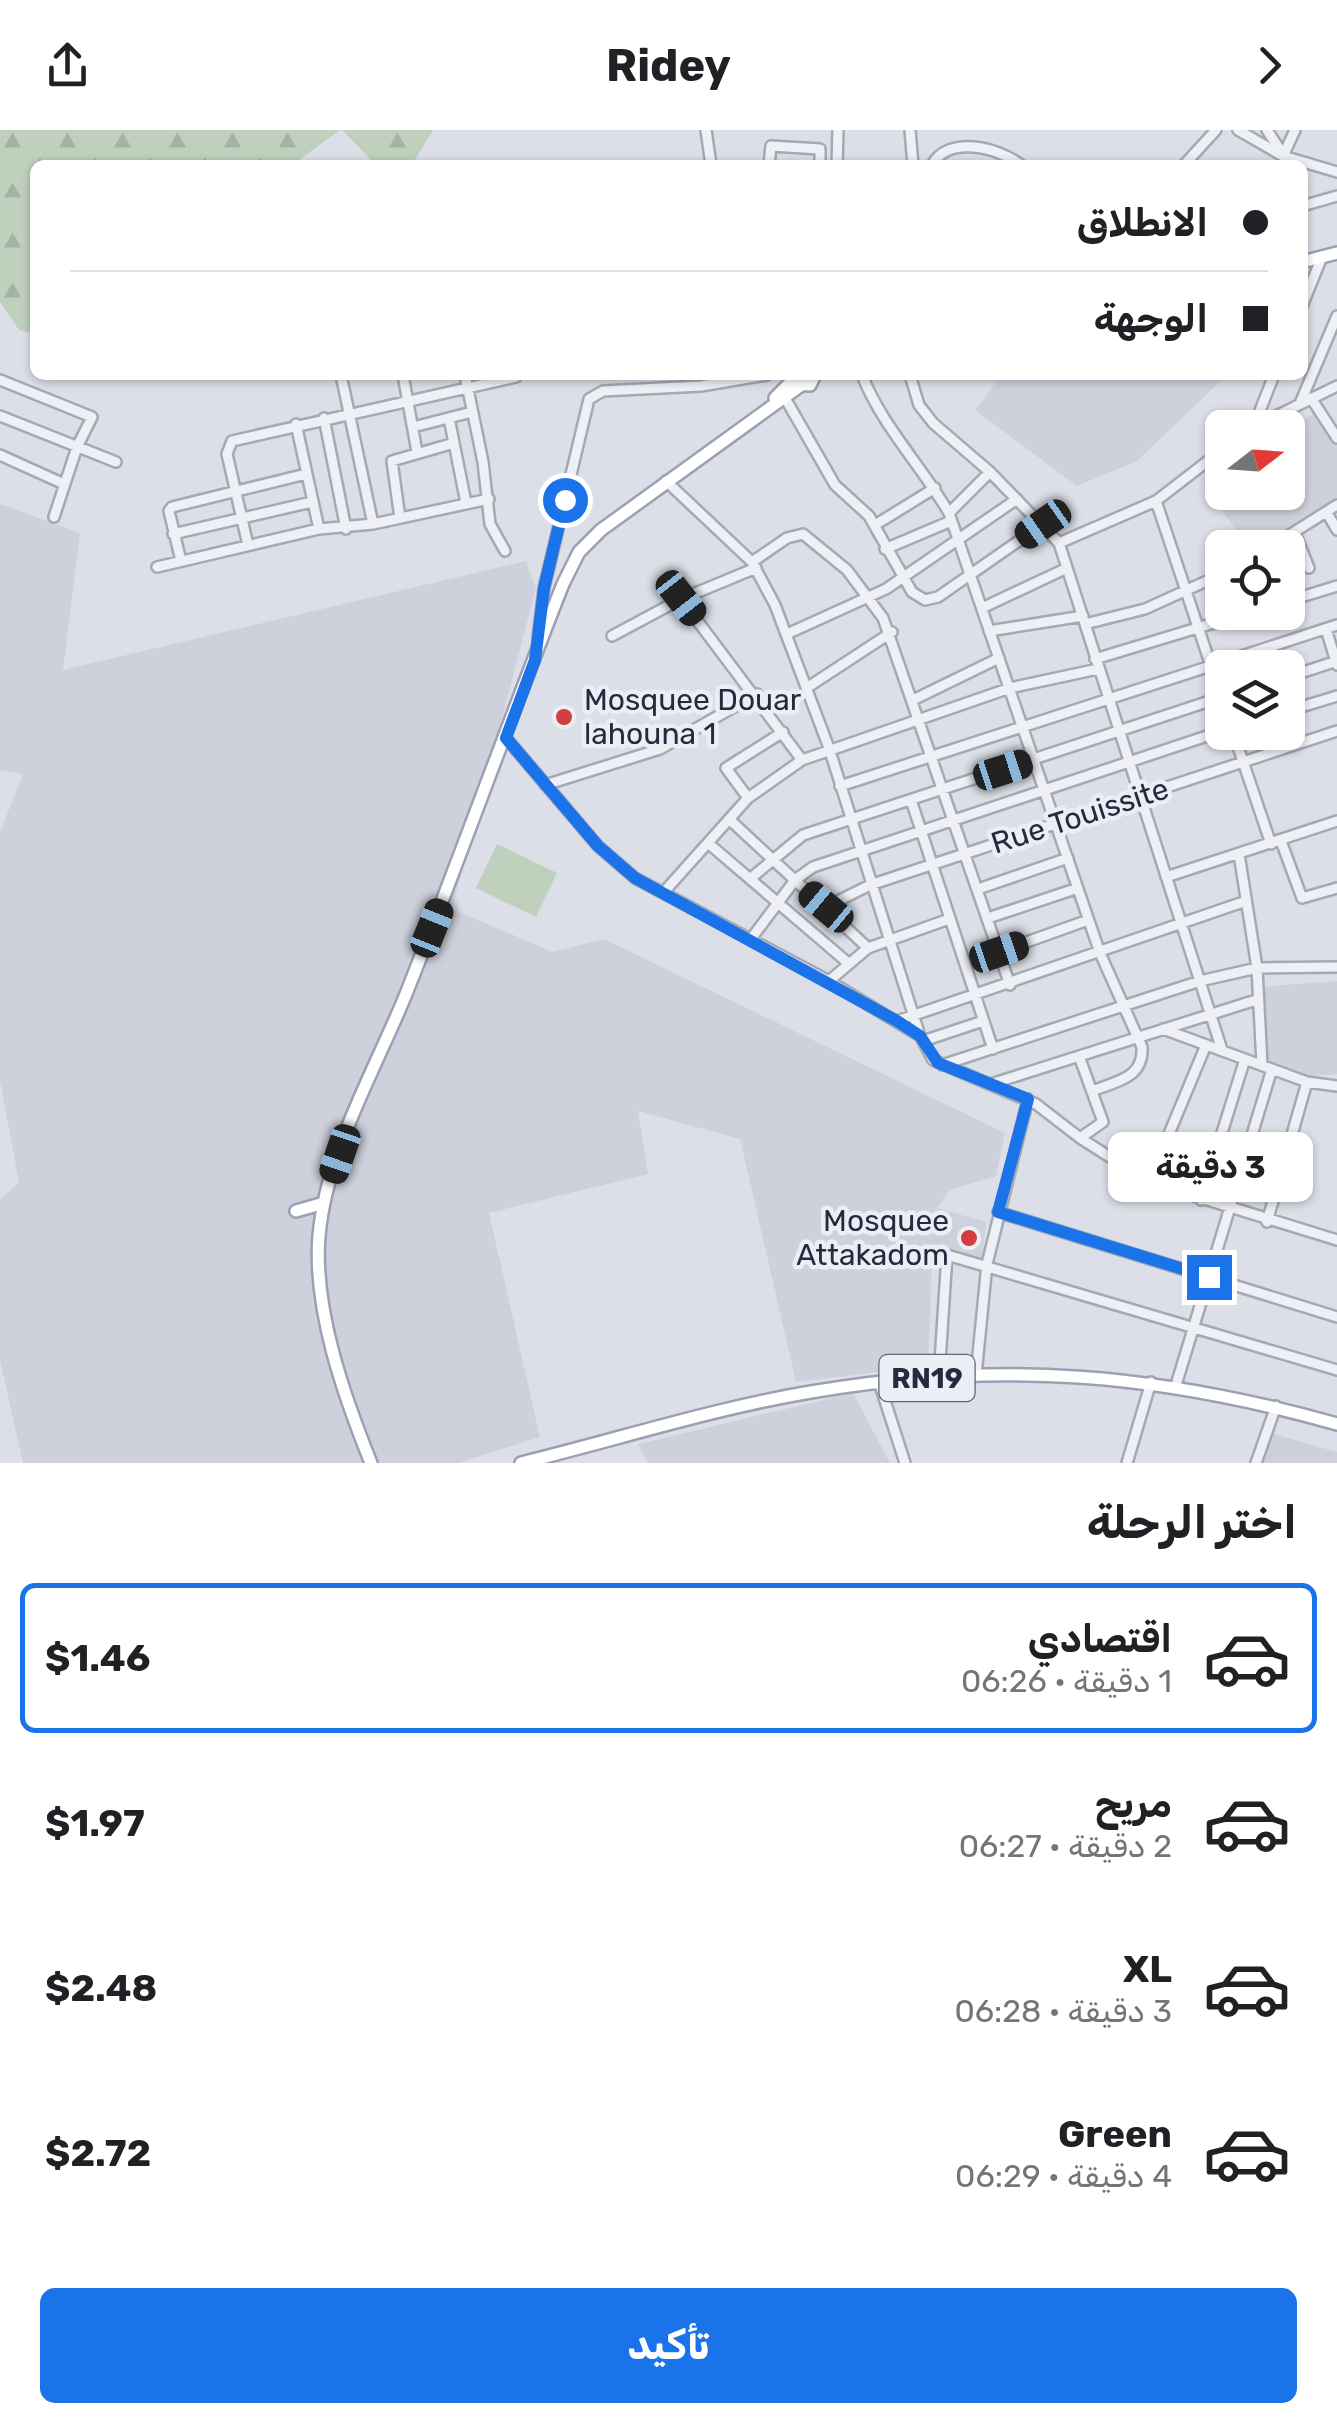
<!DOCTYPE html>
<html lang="ar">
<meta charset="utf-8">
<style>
body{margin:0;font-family:Rubik,Vazirmatn,sans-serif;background:#f6f6f6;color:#202124;direction:rtl;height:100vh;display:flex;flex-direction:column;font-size:38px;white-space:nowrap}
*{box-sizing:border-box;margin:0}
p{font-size:32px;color:#757577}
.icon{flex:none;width:55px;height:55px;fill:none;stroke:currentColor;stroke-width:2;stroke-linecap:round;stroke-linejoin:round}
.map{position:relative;height:1333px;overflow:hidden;direction:ltr}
.sheet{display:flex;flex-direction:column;background:#fff;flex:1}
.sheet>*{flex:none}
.top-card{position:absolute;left:30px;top:30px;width:1278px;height:220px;border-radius:15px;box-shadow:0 2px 8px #0004;direction:rtl;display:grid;align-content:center;height:220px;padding:0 40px;background:#fff}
.needle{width:65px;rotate:73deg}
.fabs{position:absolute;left:1205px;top:280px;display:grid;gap:20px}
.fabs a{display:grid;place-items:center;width:100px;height:100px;border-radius:15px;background:#fff;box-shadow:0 2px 8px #0004;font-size:50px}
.end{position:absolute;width:45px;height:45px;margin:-22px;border:12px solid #1a73e8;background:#fff;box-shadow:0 0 0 5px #fff}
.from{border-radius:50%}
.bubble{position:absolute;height:70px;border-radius:15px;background:#fff;box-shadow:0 2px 8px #0004;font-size:32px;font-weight:700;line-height:70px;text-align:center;direction:rtl}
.car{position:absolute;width:30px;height:60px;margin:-30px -15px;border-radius:12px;box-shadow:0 0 8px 2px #0007;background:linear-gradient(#222 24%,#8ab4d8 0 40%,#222 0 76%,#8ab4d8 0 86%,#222 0)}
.top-card b{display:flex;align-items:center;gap:35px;height:95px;font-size:38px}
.top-card b+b{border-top:2px solid #e0e0e0}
.top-card i{width:25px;height:25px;background:#202124}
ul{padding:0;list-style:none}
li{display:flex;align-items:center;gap:30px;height:150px;margin:0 20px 15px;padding:0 20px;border:5px solid transparent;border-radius:15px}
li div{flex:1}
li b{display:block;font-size:38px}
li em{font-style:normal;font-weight:700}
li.on{border-color:#1a73e8}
li>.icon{width:90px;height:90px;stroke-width:1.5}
h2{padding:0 40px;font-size:45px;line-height:120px}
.button{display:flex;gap:20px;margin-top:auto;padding:20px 40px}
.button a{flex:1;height:115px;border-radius:15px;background:#1a73e8;color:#fff;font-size:40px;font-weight:700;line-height:115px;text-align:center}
header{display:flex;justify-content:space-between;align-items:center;height:130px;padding:0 40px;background:#fff;font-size:45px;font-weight:700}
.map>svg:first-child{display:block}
</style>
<header><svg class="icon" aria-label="forward" viewBox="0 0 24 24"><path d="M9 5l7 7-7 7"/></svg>Ridey<svg class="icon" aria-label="share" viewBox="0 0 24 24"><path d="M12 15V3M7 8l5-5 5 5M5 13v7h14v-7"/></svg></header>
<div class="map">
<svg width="1337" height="1333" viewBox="0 0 1337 1333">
<defs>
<pattern id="forest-firs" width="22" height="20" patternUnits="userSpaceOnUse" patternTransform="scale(2.5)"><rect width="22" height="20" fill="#bfd1bd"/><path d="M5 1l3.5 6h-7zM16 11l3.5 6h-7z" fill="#a4b4a4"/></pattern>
</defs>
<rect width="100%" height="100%" fill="#dcdfe7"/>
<path fill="#ced1dc" d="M1001,245H1227L1137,331L1077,356L975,280Z
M1314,283L1337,316V367L1266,417H1248L1207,359L1222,348V362H1288V302Z
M0,374L80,403L63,540L526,431L536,458L452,779L553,822L604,809L1005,1003L996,1046L950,1060L937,1078L986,1092L982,1128L932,1133L928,1236L796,1252L740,1009L638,981L648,1044L489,1083L540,1307L458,1333H23L0,1230V1070L19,1052L0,951V702L23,644L0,640Z
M1337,851V944L1298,947L1263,927L1258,857Z
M853,1263L890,1333H648L638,1314Z
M1270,1303L1337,1322V1333H1259Z"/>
<path fill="url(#forest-firs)" d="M0,0H340L292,35H35V204L19,200L0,172Z
M342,0H433L412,35H376Z"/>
<path fill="#bfd1bd" d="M497,714L557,743L536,787L476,758Z"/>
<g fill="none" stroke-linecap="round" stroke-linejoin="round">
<g stroke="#a5a9b4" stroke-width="14">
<path id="minor" d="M706,0L711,35
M910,0L913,35
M1238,0L1283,26L1337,42
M1267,0L1282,23
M1283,26L1295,0
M769,35L771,16L820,19V35
M837,35L838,0
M932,35C948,5 998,17 1021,35
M1184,35L1216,0
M1302,76L1337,66
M1302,176L1322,127
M403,245L417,322
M465,245L483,332L490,394L505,421
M862,245C882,296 921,335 949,383L1100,823L1142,917C1144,948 1117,951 1092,961
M910,245L919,275L933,293L990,342L1059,413L1222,920
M0,250L92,287L77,317L54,387
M785,268L835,355L869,386L912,462L925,470L938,467L1043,394
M1311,268L1337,308
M1301,271L1337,186
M0,286L116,332
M324,288L346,399
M449,288L466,373
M296,294L319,399
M1254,296L1274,245
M413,297L472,282
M1252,298L1337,256
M0,325L64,354
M666,351L752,432L775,475L829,618L920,906L933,930L1036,974L1080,1008L1149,1052L1337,1110
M1156,371L1222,569
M949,383L990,342
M1327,383L1337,400
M400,388L392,331L454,313
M373,394L489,369
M875,395L935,358
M1295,403L1309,438
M173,404L312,372
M1059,413L1156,371L1222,320
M248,415L227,324L232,311L516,247
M1269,418L1337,375
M885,419L951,391
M181,431L169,381L172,377L306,344
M752,432L787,408L803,404L847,440L883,488L1010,855
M157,437L319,399L373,394L341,245
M681,469L802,630
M1288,471L1337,456
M982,478L1067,438
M1085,494L1145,479L1222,444
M1326,499L1337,535
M989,501L1083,486
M787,504L886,459L1017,369
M612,506L681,469L756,438
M538,508L544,458L589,269L603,261L701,256L767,245
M1095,529L1250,482
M1288,547L1337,531
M808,557L892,502
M915,569L999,528
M1288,581L1337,566
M1233,602L1271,714
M506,608L598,716L635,748L829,851L920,906
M545,655L660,619L757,564
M840,656L1337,495
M748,668L726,638L783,602
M911,670L993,919
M730,690L868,818
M1281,711L1302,768L1337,758
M708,713L847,832
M1166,747L1337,691
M751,748L803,705L1222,567
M978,759L1068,728
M663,763L748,668L802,630L1010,558L1098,539
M826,777L870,755L1337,601
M988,788L1078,758
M751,809L795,750L813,737L1222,601
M999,822L1088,790
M829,851L868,818L949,789
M897,891L1246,771
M1163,899L1307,952L1337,956
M923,911L983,891
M1079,926L1103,992L1080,1008
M1262,934L1257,838L1337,837
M942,935L1200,851L1257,838L1239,724
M991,954L1256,870
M1149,1052L1206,915
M1201,1070L1245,929
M998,1082L1337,1187
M1267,1092L1307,952
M976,1245L987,1134L1028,969
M939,1247L947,1125L1337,1240
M879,1252L905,1333
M1176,1255L1272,939
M1127,1333L1151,1252
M1256,1333L1276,1276"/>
</g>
<g stroke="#9ba1b3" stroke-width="16">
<path id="major" d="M1302,132L1337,123
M797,254L810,255L815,245
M775,268L794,249
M296,1081L324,1073
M371,1333C344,1266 313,1179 319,1106C326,1023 375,940 406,864C460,728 509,590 563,454L579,422L601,400L800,256
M521,1333C619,1309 718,1277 817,1261C1000,1230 1160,1244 1337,1294"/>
</g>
<use href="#minor" stroke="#eff0f5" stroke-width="9"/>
<use href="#major" stroke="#fff" stroke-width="11"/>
</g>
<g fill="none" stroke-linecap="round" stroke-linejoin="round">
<path stroke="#1a73e8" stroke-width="12" d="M565,370L544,458L535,530L506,608L598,716L635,748L897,891L920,906L938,933L1028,969L998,1082L1209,1147"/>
</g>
<g fill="#d23e3b" stroke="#ebeef5" stroke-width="4">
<circle cx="564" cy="587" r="10"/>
<circle cx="969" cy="1108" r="10"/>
</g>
<g text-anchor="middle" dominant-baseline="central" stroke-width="9" stroke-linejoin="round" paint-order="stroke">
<rect fill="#ebeef5" stroke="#616575" stroke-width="2.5" x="879.5" y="1225" width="95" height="46" rx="8"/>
<g font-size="28" font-weight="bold" fill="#262a3e">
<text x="927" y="1248">RN19</text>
</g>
<g font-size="30" fill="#262a3e" stroke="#ebeef5" text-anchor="start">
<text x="584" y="570">Mosquee Douar<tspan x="584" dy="34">lahouna 1</tspan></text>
<text x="949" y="1091" text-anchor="end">Mosquee<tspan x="949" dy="34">Attakadom</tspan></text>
</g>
<g font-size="30" fill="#262a3e" stroke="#ebeef5">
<text transform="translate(1080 686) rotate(-18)">Rue Touissite</text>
</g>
</g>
</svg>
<div class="fabs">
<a><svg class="needle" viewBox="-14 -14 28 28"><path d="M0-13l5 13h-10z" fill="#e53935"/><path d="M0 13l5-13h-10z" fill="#757577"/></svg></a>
<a><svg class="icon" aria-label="locate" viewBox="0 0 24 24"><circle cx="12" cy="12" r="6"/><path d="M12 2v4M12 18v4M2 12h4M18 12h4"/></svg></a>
<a><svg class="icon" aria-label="layers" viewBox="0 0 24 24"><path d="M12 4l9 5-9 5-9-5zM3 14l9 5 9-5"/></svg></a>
</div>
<i class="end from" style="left:565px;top:370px"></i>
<i class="end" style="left:1209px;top:1147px"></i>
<div class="bubble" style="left:1108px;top:1002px;width:205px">3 دقيقة</div>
<i class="car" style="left:1043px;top:394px;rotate:235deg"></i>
<i class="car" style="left:681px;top:468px;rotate:142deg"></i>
<i class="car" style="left:1003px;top:640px;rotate:72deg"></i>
<i class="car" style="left:826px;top:777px;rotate:310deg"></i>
<i class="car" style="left:432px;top:798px;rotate:22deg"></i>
<i class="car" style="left:999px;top:822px;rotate:71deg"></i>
<i class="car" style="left:340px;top:1024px;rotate:199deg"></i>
<div class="top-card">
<b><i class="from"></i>الانطلاق</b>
<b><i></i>الوجهة</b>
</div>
</div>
<section class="sheet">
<h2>اختر الرحلة</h2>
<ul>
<li class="on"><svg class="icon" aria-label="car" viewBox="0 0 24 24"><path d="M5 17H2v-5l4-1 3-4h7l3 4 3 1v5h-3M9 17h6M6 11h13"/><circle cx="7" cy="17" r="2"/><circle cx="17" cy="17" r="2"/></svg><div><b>اقتصادي</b><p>1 دقيقة · 06:26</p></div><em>$1.46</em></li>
<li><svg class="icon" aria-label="car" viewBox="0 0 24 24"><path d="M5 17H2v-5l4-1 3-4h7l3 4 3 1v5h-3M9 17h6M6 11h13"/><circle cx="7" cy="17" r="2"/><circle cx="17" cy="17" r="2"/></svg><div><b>مريح</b><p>2 دقيقة · 06:27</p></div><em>$1.97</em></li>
<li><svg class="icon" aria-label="car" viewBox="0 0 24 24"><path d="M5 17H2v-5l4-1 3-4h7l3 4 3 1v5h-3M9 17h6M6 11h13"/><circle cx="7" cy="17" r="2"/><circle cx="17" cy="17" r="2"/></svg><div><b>XL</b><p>3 دقيقة · 06:28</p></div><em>$2.48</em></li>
<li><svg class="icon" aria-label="car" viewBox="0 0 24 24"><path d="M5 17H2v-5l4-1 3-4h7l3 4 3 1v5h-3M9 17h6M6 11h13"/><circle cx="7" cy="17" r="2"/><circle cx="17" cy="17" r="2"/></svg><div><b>Green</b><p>4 دقيقة · 06:29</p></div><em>$2.72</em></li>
</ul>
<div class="button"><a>تأكيد</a></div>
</section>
